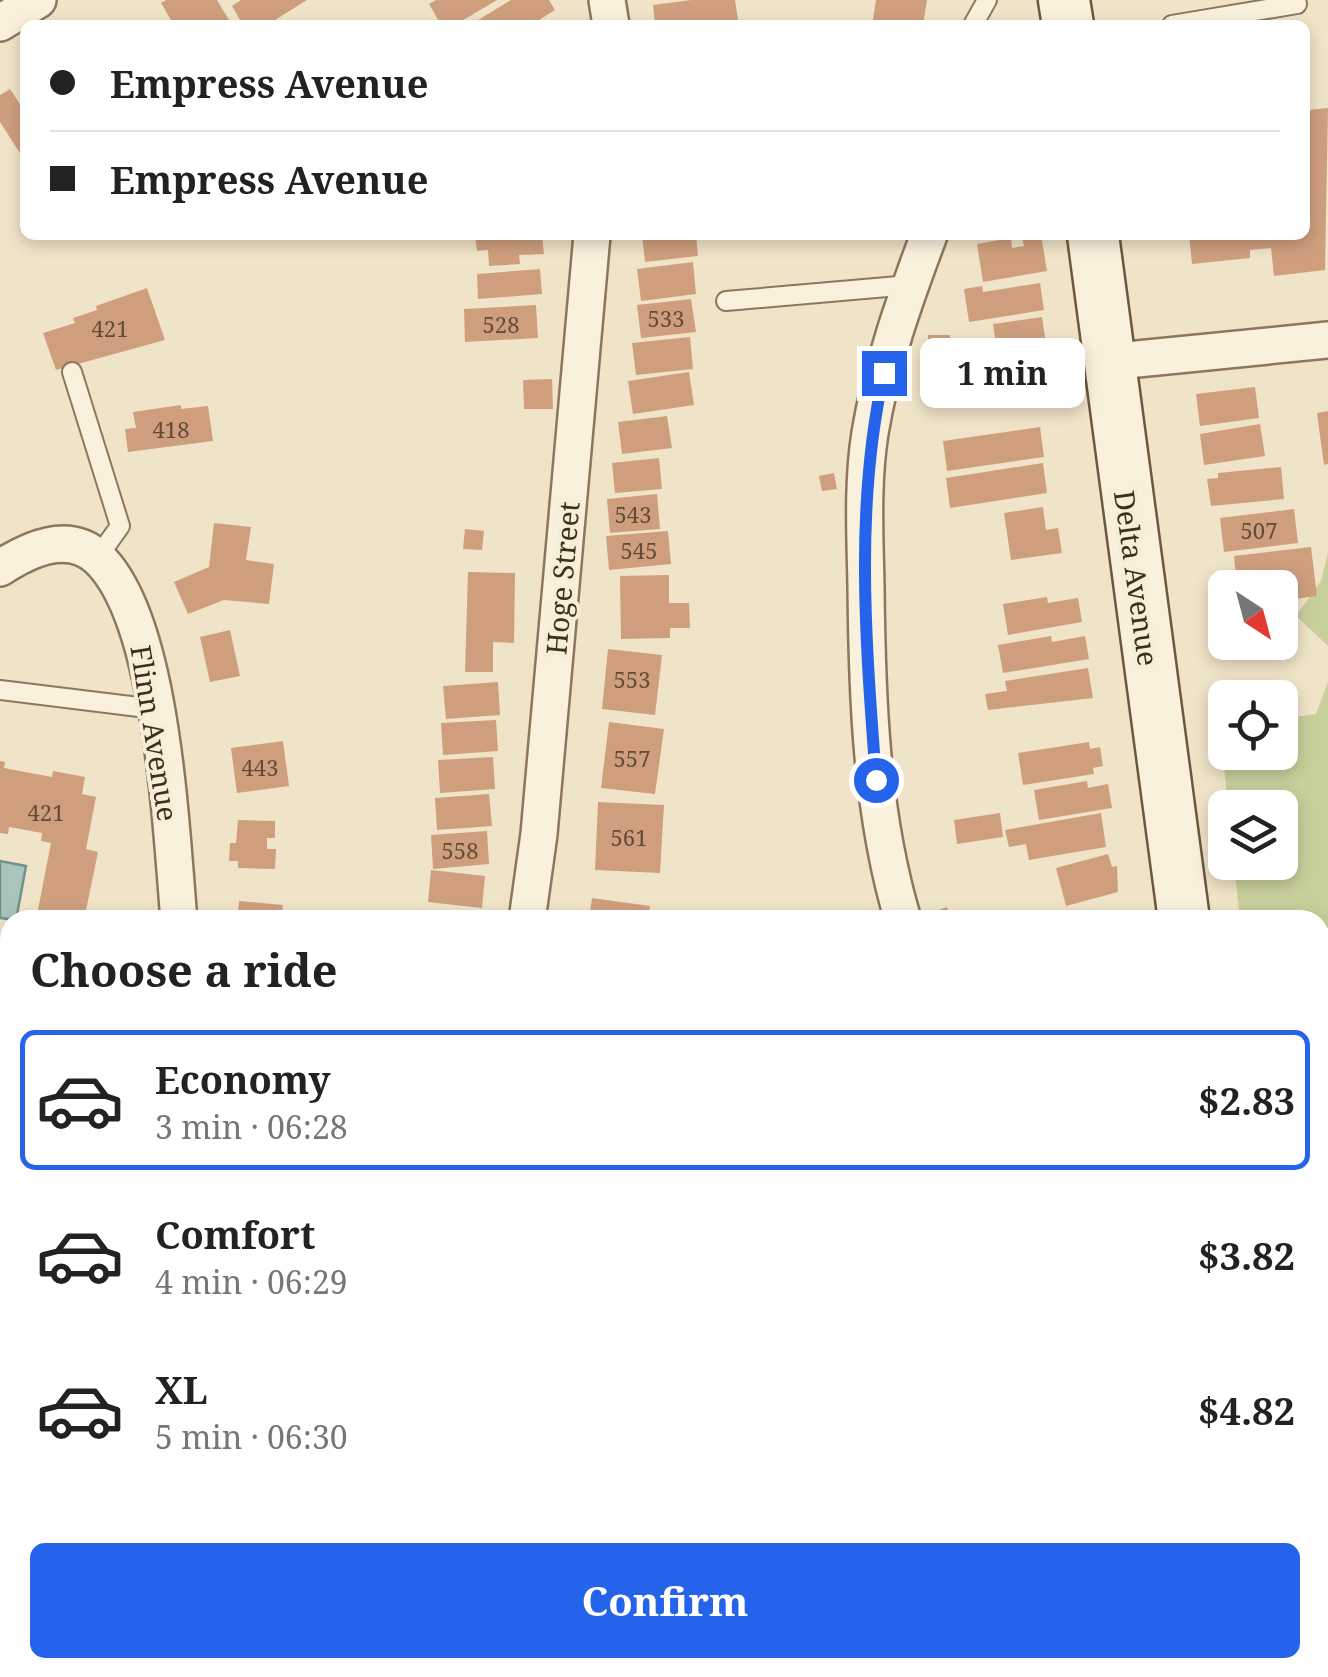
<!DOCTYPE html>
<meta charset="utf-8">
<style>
body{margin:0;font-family:"Noto Serif",serif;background:#f2f2f2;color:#222;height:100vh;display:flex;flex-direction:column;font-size:38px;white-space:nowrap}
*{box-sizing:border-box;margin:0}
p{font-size:32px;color:#767676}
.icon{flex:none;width:55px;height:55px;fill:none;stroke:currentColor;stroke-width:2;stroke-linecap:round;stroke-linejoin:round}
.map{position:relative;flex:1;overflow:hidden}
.details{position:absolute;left:0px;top:910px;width:1330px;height:768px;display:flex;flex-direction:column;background:#fff;border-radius:30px 30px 0 0;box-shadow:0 5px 15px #0003}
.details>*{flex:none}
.top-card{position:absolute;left:20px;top:20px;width:1290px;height:220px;border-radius:15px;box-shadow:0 5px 15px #0003;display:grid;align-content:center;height:220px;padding:0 30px;background:#fff}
.needle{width:65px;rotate:144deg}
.fabs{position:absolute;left:1208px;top:570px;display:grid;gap:20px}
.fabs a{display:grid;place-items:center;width:90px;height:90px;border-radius:15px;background:#fff;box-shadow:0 5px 15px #0003;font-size:50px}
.end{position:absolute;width:45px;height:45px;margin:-22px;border:12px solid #2563eb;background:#fff;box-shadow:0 0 0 5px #fff}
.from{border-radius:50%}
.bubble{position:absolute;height:70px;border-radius:15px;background:#fff;box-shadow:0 5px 15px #0003;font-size:32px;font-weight:700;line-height:70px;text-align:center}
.top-card b{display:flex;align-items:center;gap:35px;height:95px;font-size:38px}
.top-card b+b{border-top:2px solid #e0e0e0}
.top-card i{width:25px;height:25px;background:#222}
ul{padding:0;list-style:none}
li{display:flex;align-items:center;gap:30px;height:140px;margin:0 20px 15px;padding:0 10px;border:5px solid transparent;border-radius:15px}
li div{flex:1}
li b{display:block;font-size:38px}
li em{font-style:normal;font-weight:700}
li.current{border-color:#2563eb}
li>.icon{width:90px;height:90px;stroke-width:1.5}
h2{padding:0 30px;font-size:45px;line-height:120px}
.cta{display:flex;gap:20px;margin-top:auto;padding:20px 30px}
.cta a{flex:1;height:115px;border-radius:15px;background:#2563eb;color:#fff;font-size:40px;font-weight:700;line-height:115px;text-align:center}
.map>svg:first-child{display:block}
</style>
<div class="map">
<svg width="1328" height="1677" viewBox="0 0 1328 1677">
<rect width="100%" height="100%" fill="#f0e4c8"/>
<path fill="#c9cf9b" d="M1328,552V646L1296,616L1321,581Z
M1328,682V929L1320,920H1240L1234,863L1280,862V808L1228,807L1220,728L1225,727V752H1280V719L1316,714Z"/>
<path fill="#a9c4bc" stroke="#6f938a" stroke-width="2.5" d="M0,861L26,866L16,920L0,918Z"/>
<path fill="#cf9f7d" d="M166,0H217L232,25H174L161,3Z
M241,0H307L267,25H243L232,6Z
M436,0H497L455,25H441L429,4Z
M511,0H549L555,10L531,25H470Z
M691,0H735L738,20L655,25L653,5Z
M876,0H927L923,25H872Z
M10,89L25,112V161L0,122V95Z
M1328,108L1325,270L1274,276L1271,248L1250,250V258L1192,264L1189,235H1305V120L1310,119L1309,110Z
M475,235H542L544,254L519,255L520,264L489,266L488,250L477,251Z
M642,235H696L698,256L645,262Z
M1041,235L1047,271L983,282L977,244L1011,238L1012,248L1024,246L1022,237Z
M693,262L696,294L641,301L637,269Z
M540,269L542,294L478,299L477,274Z
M1040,283L1044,310L969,322L964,289L982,286L983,292Z
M147,288L165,340L56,370L43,333L75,323L73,318L97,310L96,306Z
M691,299L696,332L641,338L637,305Z
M536,305L538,338L465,342L464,309Z
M1042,317L1047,350L998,357L993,324Z
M928,335H950V356H928Z
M690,337L693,369L636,375L632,343Z
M1048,353L1052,388L1000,395L996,360Z
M689,372L694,405L633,414L628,381Z
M552,379L553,409H524L523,380Z
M1255,387L1259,418L1200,426L1196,394Z
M181,405V409L208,406L213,441L128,452L125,429L136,428L133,412Z
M1328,411V464L1324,465L1317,413Z
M667,416L672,448L622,454L618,422Z
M1260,424L1265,456L1204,465L1200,434Z
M1040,427L1044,457L947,471L943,441Z
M659,458L662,489L615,493L612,463Z
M1043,463L1047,493L950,508L946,478Z
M1281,467L1284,499L1211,506L1207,479L1218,478V473Z
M834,473L837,489L822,491L819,476Z
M657,494L660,529L610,533L607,499Z
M1043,507L1046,530L1058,528L1062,553L1011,560L1004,513Z
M1294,509L1298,543L1224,552L1220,518Z
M214,523L251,527L246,560L274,564L269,604L224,600L188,614L174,582L209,567Z
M465,529L484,531L482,550L463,549Z
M668,531L671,564L609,570L606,536Z
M1311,547L1317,596L1280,601V588H1237L1234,556Z
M468,572L515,573L514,643L493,642V672H465Z
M669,575V603H689L690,628H670V638L621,639L620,576Z
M1047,597L1048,603L1078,598L1082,622L1008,635L1003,604Z
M230,630L240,676L210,682L200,637Z
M1051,636L1052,642L1085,636L1089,659L1003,673L998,645Z
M608,649L662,655L655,715L602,709Z
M1088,668L1093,698L988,710L985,694L1007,691L1005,681Z
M498,682L500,715L446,719L443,686Z
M496,720L498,751L443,755L441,723Z
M609,722L664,729L655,794L601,788Z
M283,741L289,786L237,793L231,748Z
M1089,742L1090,749L1100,747L1103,766L1093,768L1094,774L1023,785L1018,753Z
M493,757L495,789L440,793L438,760Z
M0,761L5,762L4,768L52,777L53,771L85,777L82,794L96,797L86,849L98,852L84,920H36L51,843L41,841L42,833L9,827L8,834L0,833Z
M1087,781L1088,788L1108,784L1112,808L1039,820L1034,790Z
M489,794L492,826L437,830L435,798Z
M598,802L664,805L660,873L595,870Z
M1000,813L1003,837L957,844L954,820Z
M1101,813L1106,847L1029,860L1026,844L1009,847L1005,830Z
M238,820L275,821V838H267V849H276L275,869L238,868V861H229L230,843H236Z
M487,831L489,864L433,869L431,835Z
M1108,854L1112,867L1117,866L1118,892L1066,906L1056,868Z
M431,870L485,876L482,908L428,902Z
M592,898L650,906L648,920H589Z
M239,901L283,905L281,920H237Z
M947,907L951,920H937L935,911Z
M423,910L480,918V920H421Z
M1327,944L1328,987L1320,989V946Z
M1328,1002V1040L1320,1042V1005Z
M10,1668H85L83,1677H8Z
M227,1668H291L290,1677H227Z
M689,1668L691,1677H648L647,1672Z
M928,1668H946L947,1677H898L897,1671Z
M1179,1670L1180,1677H1163L1162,1672Z"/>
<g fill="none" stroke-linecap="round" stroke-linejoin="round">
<g stroke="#8d765c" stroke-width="22">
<path id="lane" d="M973,25L987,0
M1172,25L1297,4L1296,0
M726,301L910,285
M72,372L120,526L98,557
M0,690L155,709"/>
</g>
<g stroke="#8d765c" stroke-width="40">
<path id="street" d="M607,0L611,25
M0,23L38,0
M1107,362L1328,340
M0,568C28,550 68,530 98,558C163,619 171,832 179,920
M527,920L539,834L592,235
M903,920C871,813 867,698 866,586C865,535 862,484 870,433C881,366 905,299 929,235
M581,1668L583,1677
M985,1668L987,1677
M160,1677L164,1668"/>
</g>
<g stroke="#6f573f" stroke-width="55">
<path id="secondary" d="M1064,0L1068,25
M1093,235L1184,920
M1288,1668L1289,1677"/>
</g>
<use href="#lane" stroke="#faf1dc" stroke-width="18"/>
<use href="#street" stroke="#faf1dc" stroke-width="35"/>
<use href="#secondary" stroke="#faf1dc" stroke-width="50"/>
</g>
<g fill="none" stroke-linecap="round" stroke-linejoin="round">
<path stroke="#2563eb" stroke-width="12" d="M876,780C866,644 854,507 884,373"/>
</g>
<g text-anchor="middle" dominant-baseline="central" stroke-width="8" stroke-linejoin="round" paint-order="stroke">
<g font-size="22" fill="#624a37">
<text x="666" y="318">533</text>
<text x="501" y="324">528</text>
<text x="110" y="328">421</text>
<text x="171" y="429">418</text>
<text x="633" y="514">543</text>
<text x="1259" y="530">507</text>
<text x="639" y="550">545</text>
<text x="632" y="679">553</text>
<text x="632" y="758">557</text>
<text x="260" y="767">443</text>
<text x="46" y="812">421</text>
<text x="629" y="837">561</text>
<text x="460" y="850">558</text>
</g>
<g font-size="28" fill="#3d2e20" stroke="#f7eed8">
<text transform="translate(562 578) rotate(-85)">Hoge Street</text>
<text transform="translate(1137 578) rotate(82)">Delta Avenue</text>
<text transform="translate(155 733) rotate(81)">Flinn Avenue</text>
</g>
</g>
</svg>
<div class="fabs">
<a><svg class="needle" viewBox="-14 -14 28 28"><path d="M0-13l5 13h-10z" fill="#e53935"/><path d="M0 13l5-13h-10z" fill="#767676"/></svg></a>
<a><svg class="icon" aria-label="locate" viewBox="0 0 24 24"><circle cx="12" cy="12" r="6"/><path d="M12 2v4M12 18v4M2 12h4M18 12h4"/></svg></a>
<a><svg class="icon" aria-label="layers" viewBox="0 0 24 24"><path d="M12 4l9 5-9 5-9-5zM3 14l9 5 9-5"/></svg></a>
</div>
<i class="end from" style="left:876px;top:780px"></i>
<i class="end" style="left:884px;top:373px"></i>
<div class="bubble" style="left:920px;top:338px;width:165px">1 min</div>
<div class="top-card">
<b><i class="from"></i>Empress Avenue</b>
<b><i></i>Empress Avenue</b>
</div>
<section class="details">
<h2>Choose a ride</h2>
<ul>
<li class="current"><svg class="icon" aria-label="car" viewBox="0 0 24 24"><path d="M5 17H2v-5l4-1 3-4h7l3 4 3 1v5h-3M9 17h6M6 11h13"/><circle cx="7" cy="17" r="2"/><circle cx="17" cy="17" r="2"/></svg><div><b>Economy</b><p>3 min · 06:28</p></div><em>$2.83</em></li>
<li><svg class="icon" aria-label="car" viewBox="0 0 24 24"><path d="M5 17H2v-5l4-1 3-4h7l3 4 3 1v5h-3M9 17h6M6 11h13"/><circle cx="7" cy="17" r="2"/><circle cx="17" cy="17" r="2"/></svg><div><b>Comfort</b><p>4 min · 06:29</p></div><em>$3.82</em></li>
<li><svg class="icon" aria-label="car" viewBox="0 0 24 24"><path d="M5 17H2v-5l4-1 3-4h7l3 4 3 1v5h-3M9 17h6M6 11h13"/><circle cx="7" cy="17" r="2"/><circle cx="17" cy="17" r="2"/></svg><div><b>XL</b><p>5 min · 06:30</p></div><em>$4.82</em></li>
</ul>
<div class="cta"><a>Confirm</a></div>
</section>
</div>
